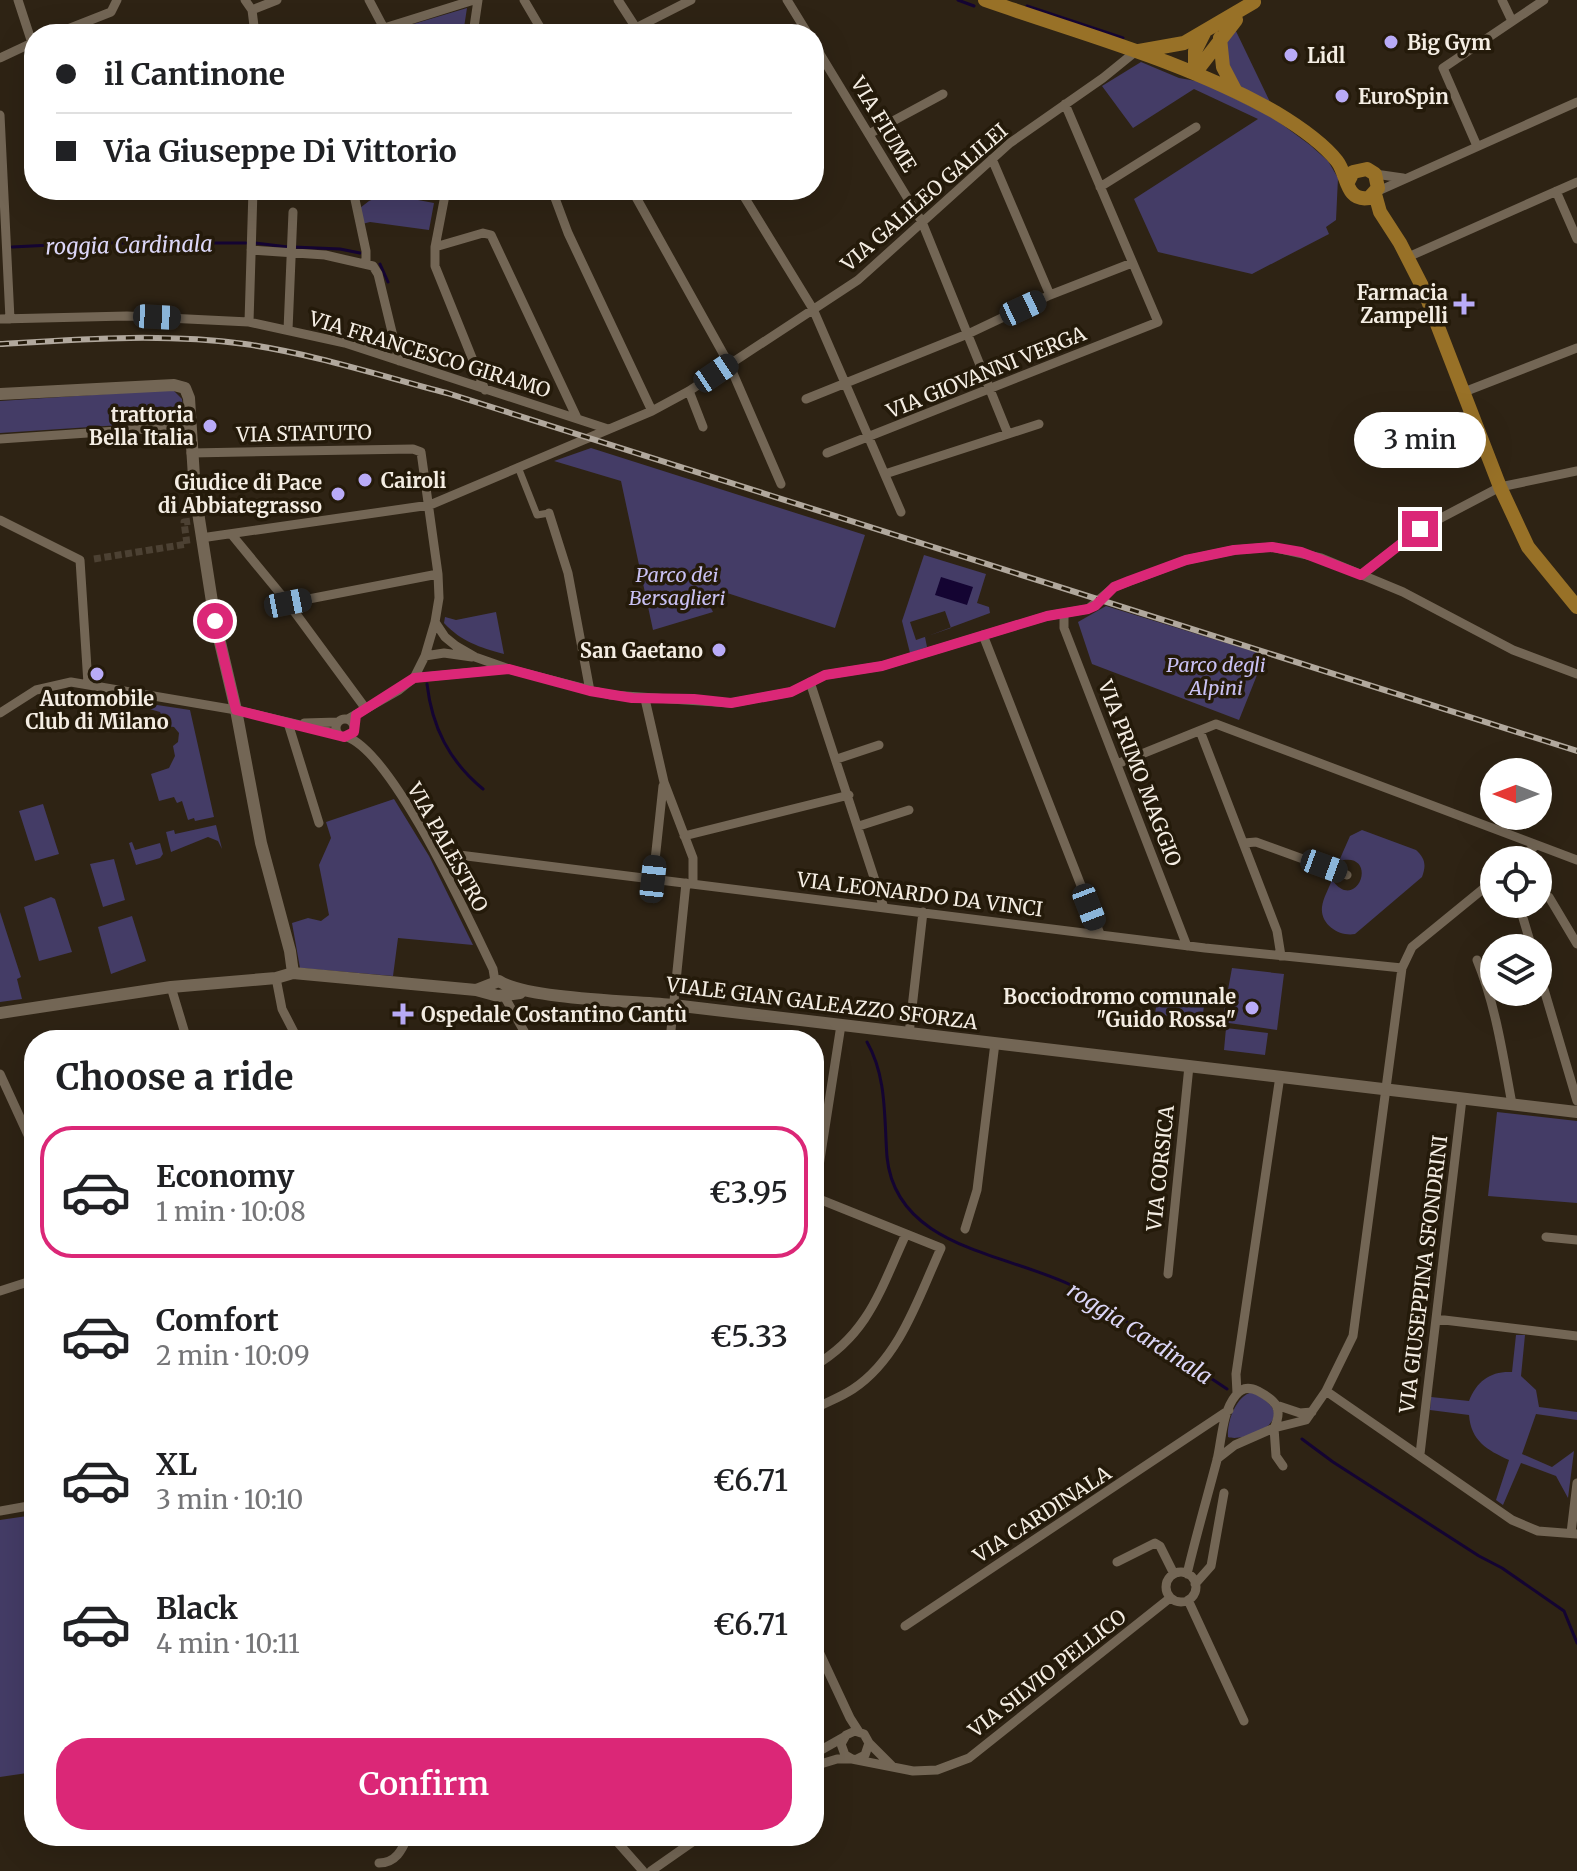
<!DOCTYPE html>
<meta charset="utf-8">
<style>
body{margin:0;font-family:Merriweather,serif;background:#f6f6f6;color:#202124;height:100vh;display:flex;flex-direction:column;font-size:30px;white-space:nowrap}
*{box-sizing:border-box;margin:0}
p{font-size:26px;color:#757577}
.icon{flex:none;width:44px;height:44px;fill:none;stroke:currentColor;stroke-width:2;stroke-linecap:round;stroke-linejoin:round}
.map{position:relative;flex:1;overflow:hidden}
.drawer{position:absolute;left:24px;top:1030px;width:800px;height:816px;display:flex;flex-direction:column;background:#fff;border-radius:32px;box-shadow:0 8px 32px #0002}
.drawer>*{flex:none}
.banner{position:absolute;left:24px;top:24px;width:800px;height:176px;border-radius:32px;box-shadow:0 8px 32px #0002;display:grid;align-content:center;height:176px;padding:0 32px;background:#fff}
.needle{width:52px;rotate:270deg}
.buttons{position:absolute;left:1480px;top:758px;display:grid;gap:16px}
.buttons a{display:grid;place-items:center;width:72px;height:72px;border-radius:50%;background:#fff;box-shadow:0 8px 32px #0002;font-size:40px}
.end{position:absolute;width:36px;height:36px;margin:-18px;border:10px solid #db2777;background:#fff;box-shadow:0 0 0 4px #fff}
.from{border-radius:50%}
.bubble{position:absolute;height:56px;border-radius:28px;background:#fff;box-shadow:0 8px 32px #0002;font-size:26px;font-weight:600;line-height:56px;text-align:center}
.car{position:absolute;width:24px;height:48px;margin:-24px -12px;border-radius:10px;box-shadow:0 0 6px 2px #0007;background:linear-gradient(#222 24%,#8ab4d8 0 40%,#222 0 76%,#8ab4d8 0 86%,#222 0)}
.banner b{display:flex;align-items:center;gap:28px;height:76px;font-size:30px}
.banner b+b{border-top:2px solid #e0e0e0}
.banner i{width:20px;height:20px;background:#202124}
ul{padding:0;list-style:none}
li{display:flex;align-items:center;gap:24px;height:132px;margin:0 16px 12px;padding:0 16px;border:4px solid transparent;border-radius:32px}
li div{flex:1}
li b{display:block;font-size:30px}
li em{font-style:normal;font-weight:600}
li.selected{border-color:#db2777}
li>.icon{width:72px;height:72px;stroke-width:1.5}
h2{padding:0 32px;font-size:36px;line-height:96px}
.button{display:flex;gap:16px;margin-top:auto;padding:16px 32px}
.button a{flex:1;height:92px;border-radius:32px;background:#db2777;color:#fff;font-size:32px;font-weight:600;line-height:92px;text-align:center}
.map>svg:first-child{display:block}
</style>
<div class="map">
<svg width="1577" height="1871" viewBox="0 0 1577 1871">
<rect width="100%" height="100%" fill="#2e2314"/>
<path fill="#443c66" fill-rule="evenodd" d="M467,8L463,34H395L400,28Z
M1234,27L1270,102C1228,80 1231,87 1225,40Z
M1141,62L1179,78L1202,82L1272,117L1310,145L1328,161L1338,178L1336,220L1326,227L1329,234L1252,274L1158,252L1134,199L1258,119L1194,89L1133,128L1102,86Z
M387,190H419L418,200L434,203L429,230L370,222L362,224L360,208L369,201L388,193Z
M168,390L174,391L182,399L184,418L181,421L0,433V401Z
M591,448L865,535L835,628L721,591L714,594L718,606L711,608L713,612L653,630L621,481L554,461Z
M924,555L986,574L977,603L989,607L990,613L925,637L927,647L910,653L902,621ZM945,611L951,628L916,640L910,622Z
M1106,606L1265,655L1239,720L1092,664L1078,622Z
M496,612L504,654C479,647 462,642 444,623L445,617L456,620Z
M144,703L190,710L214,817L195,821L194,818L188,820L182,801L177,803L174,797L159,801L151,774L169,768L175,756L173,746L178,742L179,733L174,727L166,726L160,712L146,708Z
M394,799L429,856L473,945L398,938L393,976L300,968L292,923L308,918L321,921L329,915L319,865L331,838L326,822Z
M43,804L59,854L35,861L19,811Z
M216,825L222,849L218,841L208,837L171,852L166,832L174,830L175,834Z
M1362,830L1416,850C1426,859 1426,866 1422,877L1355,934C1340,937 1320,925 1322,907C1323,898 1329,888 1332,880C1358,915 1380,850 1339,861L1350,836Z
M132,842L135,850L160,843L163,854L160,858L136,865L129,843Z
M114,859L125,900L103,907L90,864Z
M51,897L55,899L72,952L39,961L24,907Z
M0,912L21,977L17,979L22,999L0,1002Z
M132,916L146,961L111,974L98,927Z
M1232,968L1284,974L1277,1030L1222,1022Z
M1158,993L1205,999L1202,1020L1155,1014Z
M1226,1028L1268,1033L1265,1055L1224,1050Z
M1497,1112L1577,1121V1203L1488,1196Z
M1516,1335H1525L1521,1376L1536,1390L1539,1407L1577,1412V1420L1536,1414L1522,1454L1552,1467L1574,1451L1568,1498L1556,1476L1521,1463L1503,1505L1496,1500L1509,1460C1487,1450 1471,1441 1469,1415L1430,1410L1431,1397L1469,1401C1477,1381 1490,1371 1512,1372Z
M1252,1392C1307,1419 1244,1443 1228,1437C1227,1421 1236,1396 1252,1392Z
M34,1515V1772L0,1777V1520Z"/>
<path fill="#140432" d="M941,577L973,587L967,605L935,595Z"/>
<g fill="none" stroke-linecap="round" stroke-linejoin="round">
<path stroke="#140432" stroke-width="3" d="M958,0L974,6
M1027,6L1123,38
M255,243L288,247
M12,247L91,243H246
M293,247L340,249L360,253
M380,264L388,282
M427,684C432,727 449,761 483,789
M867,1042C887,1077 884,1117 887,1157C896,1248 1006,1253 1073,1286L1227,1389
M1302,1439L1333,1462L1479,1556L1502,1568L1564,1611L1577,1643"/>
<path stroke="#4c4133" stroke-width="7" stroke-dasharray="7 3.5" stroke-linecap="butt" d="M94,559L187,544L184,522L199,520"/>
<path stroke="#736655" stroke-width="7" d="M518,467L537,515L549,513"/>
<path stroke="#736655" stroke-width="9" d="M18,0L32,43
M245,0L252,10L255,34
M369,0L387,34
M524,0L544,34
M618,0L640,34
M787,0L808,34
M1502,0L1512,21
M252,10L277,0
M55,34L111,12L117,0
M365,34L474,0
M473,34L478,0
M624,34L691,0
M814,44L922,222L1008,434
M0,58L34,42
M0,115L10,319
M869,134L943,94
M1477,146L1443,68L1544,0
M992,159L1050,295
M1375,174L1403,178
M1100,187L1196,127
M353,190L366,251V263
M446,190L435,247V266L485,390
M552,190L568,233L652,411
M632,190L729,364L781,484
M740,190L813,309L901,512
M1556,191L1577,239
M1376,192L1577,102
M435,247L483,233L491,235L577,418
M251,250L325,255L373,266L378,274L399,361
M1408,257L1577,182
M0,319L127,316L249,322L345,343L608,429
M249,322L253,190
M288,330L293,212
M689,391L703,427
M1464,392L1577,348
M806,399L970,333L1050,295L1132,263
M0,439L190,426
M191,453L413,449L421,452L438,574L439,598L435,622L425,656L414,678L399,690L348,719
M827,453L1158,322L1065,104
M885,474L1039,424
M549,513L568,573L590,691
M0,520L80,560L88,684
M232,535L288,603L366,709
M201,538L430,505L652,411L689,391L858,280L1010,143L1103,78L1135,52
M1361,575L1420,529L1500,487L1577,471
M288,603L438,574
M1064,613V628L1187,946
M435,622L445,637L456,646L475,657L509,669L610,695L731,703L791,692L825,675L882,666L1047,616L1088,609L1114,587L1186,560L1234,550L1272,547L1321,558L1403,592L1513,650L1577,674
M983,635L1100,934
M425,656L444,653L472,657
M414,678L506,669
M810,682L884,908
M645,699L664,782L693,858V884
M0,713L36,690L71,682L236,710L338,734
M336 728a9 9 0 1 1 18 0a9 9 0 1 1-18 0Z
M288,723L319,823
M304,723L338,722
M1200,731L1277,931L1281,956
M347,737C394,754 469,920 493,969L495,981
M837,759L879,745
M1117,764L1216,724L1577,860
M859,826L909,810
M684,836L849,795
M1244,843L1256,842L1347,875
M435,852L1205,948L1402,968
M1518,860L1535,846
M653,879L663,786
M1549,897L1577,944
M1523,918L1532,948
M1477,960C1496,1006 1503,1056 1512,1104
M1538,969L1577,1101
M276,978L282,1009L298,1040
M171,987L187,1040
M503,994L529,1040
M909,1034L923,912
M670,1040L686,883
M0,1074L34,1148
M814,1197L941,1248C919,1296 900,1358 853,1389C841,1397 827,1402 814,1409
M814,1198L841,1025
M965,1229L977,1190L995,1043
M1546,1237L1577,1240
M1168,1274L1189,1066
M0,1291L34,1280
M1436,1319L1577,1336
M814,1366C869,1334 881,1288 906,1234
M1326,1391L1512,1520L1538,1531L1577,1534
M1237,1393L1236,1374L1280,1076
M1279,1406L1300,1413L1312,1412
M1274,1428L1276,1456L1283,1466
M1420,1454L1462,1099
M1217,1459L1235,1445L1274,1428L1306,1420L1326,1391L1353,1336L1402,968L1412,947L1494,880
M0,1511L34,1505
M1571,1533L1577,1483
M1117,1562L1155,1543L1160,1546L1174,1574
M1166 1587a15 15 0 1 1 30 0a15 15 0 1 1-30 0Z
M1187,1574C1196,1536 1207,1498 1217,1460C1222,1439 1222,1412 1236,1395C1242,1387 1250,1387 1258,1391C1275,1400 1284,1408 1274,1428
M1195,1584L1211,1566L1224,1493
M1188,1600L1244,1721
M905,1626L1229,1410
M814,1641L850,1718L859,1732
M869,1743L892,1766
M814,1754L844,1737
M852,1759L845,1755L841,1744L846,1735L855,1731L864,1734L869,1743L865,1755L857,1759
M814,1766L837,1759H852L913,1771L937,1770L969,1758L1170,1598
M612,1836L643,1871
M379,1863C396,1863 402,1850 408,1836
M651,1871L701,1836"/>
<path stroke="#736655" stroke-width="12" d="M0,394L174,385L185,388L189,398L195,493L215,621L236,710L261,843L290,951L293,973
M476,990L499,981C527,999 634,1001 673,1005L1577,1112
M0,1013L171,987L276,978L293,973L476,990L498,996L520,993"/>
<path stroke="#987127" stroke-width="14" d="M985,0C1082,34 1185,61 1275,112C1295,124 1322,142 1337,161C1348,175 1345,202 1369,198L1378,188L1375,174L1367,169L1353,172L1348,182
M1220,38L1223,67L1235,90
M1139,51L1184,43L1254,2
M1195,73L1236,20
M1195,73V51L1204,33
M1375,194L1380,212L1400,243L1423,288L1500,487L1528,547L1577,607"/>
<g stroke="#b1a89d" stroke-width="6">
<path id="rail" d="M0,344C82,339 164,333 245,344C314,354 381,376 447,393L1577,751"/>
</g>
<use href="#rail" stroke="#241a0a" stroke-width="3" stroke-dasharray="9" stroke-linecap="butt"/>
</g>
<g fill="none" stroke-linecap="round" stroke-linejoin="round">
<path stroke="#db2777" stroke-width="10" d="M215,621L236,710L344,737L354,732L356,715L414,678L509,669L590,691L632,698L694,699L731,703L764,697L791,692L825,675L882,666L1047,616L1088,609L1095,606L1114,587L1129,581L1186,560L1234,550L1272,547L1301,552L1361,575L1420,529"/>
</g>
<g fill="#b9abf7" stroke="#241a0a" stroke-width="3">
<circle cx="1391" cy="42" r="8"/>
<circle cx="1291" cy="55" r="8"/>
<circle cx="1342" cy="96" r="8"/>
<path d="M1460 292h8v8h8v8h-8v8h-8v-8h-8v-8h8z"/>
<circle cx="210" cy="426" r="8"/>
<circle cx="365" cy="480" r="8"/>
<circle cx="338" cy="494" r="8"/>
<circle cx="719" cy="650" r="8"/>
<circle cx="97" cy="674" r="8"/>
<circle cx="1252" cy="1008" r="8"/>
<path d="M399 1002h8v8h8v8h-8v8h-8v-8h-8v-8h8z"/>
</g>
<g text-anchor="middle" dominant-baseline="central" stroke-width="7" stroke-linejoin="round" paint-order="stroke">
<g font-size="20" font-weight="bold" fill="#f4ede3" stroke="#241a0a" text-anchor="start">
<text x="1407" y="42">Big Gym</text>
<text x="1307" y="55">Lidl</text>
<text x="1358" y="96">EuroSpin</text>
<text x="1448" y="292" text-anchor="end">Farmacia<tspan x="1448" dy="23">Zampelli</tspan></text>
<text x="194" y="414" text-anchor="end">trattoria<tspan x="194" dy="23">Bella Italia</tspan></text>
<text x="381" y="480">Cairoli</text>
<text x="322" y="482" text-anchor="end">Giudice di Pace<tspan x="322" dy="23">di Abbiategrasso</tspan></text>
<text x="703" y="650" text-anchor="end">San Gaetano</text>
<text x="97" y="698" text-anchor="middle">Automobile<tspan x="97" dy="23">Club di Milano</tspan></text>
<text x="1236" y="996" text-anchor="end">Bocciodromo comunale<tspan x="1236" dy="23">"Guido Rossa"</tspan></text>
<text x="421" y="1014">Ospedale Costantino Cantù</text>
</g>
<g font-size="20" fill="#f4ede3" stroke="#241a0a">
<text transform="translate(884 124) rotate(59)">VIA FIUME</text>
<text transform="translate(924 197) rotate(-41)">VIA GALILEO GALILEI</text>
<text transform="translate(430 354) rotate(17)">VIA FRANCESCO GIRAMO</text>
<text transform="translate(986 372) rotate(-22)">VIA GIOVANNI VERGA</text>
<text transform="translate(304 433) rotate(-1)">VIA STATUTO</text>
<text transform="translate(1140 773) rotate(69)">VIA PRIMO MAGGIO</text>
<text transform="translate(448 847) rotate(61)">VIA PALESTRO</text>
<text transform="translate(920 894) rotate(7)">VIA LEONARDO DA VINCI</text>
<text transform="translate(822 1003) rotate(7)">VIALE GIAN GALEAZZO SFORZA</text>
<text transform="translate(1160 1168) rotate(-84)">VIA CORSICA</text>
<text transform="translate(1423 1274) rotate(-83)">VIA GIUSEPPINA SFONDRINI</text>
<text transform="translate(1042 1514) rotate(-33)">VIA CARDINALA</text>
<text transform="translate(1047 1673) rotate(-38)">VIA SILVIO PELLICO</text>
</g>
<g font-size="20" font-style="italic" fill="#c9c1f3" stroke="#241a0a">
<text x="677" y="574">Parco dei<tspan x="677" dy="23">Bersaglieri</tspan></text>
<text x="1216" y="664">Parco degli<tspan x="1216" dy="23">Alpini</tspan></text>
</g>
<g font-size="22" font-style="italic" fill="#dbd6f7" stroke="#241a0a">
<text transform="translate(129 245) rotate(-1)">roggia Cardinala</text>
<text transform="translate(1140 1333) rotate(33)">roggia Cardinala</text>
</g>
</g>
</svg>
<div class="buttons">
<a><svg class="needle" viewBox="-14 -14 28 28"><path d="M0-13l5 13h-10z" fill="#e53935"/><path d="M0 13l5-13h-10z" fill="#757577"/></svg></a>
<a><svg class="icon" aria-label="locate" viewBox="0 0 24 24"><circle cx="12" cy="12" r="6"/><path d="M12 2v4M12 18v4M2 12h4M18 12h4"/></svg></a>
<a><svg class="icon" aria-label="layers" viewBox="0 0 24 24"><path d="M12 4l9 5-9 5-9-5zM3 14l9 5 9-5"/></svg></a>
</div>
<i class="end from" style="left:215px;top:621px"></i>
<i class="end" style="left:1420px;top:529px"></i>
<div class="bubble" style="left:1354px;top:412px;width:132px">3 min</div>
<i class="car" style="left:1023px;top:308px;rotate:65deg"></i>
<i class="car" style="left:157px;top:317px;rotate:93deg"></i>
<i class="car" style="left:716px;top:373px;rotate:56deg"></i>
<i class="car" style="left:288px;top:603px;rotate:79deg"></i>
<i class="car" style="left:1324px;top:866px;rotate:110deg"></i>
<i class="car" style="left:653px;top:879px;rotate:6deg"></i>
<i class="car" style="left:1089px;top:907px;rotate:159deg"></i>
<div class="banner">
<b><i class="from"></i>il Cantinone</b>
<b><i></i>Via Giuseppe Di Vittorio</b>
</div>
<section class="drawer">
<h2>Choose a ride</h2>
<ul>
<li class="selected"><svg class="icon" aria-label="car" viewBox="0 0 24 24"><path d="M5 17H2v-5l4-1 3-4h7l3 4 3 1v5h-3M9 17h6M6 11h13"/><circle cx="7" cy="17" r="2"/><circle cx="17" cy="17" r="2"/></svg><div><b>Economy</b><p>1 min · 10:08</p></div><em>€3.95</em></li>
<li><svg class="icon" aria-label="car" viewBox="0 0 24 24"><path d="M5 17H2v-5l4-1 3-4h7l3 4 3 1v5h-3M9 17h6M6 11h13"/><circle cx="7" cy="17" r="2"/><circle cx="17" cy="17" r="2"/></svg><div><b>Comfort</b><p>2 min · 10:09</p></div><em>€5.33</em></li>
<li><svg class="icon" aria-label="car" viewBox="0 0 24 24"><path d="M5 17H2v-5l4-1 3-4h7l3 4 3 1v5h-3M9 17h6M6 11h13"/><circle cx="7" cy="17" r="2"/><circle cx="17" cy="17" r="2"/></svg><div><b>XL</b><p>3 min · 10:10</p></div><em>€6.71</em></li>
<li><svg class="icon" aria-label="car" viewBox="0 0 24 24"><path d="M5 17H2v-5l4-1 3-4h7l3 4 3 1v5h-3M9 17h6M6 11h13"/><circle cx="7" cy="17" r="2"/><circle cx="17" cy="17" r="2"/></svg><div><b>Black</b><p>4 min · 10:11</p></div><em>€6.71</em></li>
</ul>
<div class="button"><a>Confirm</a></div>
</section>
</div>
